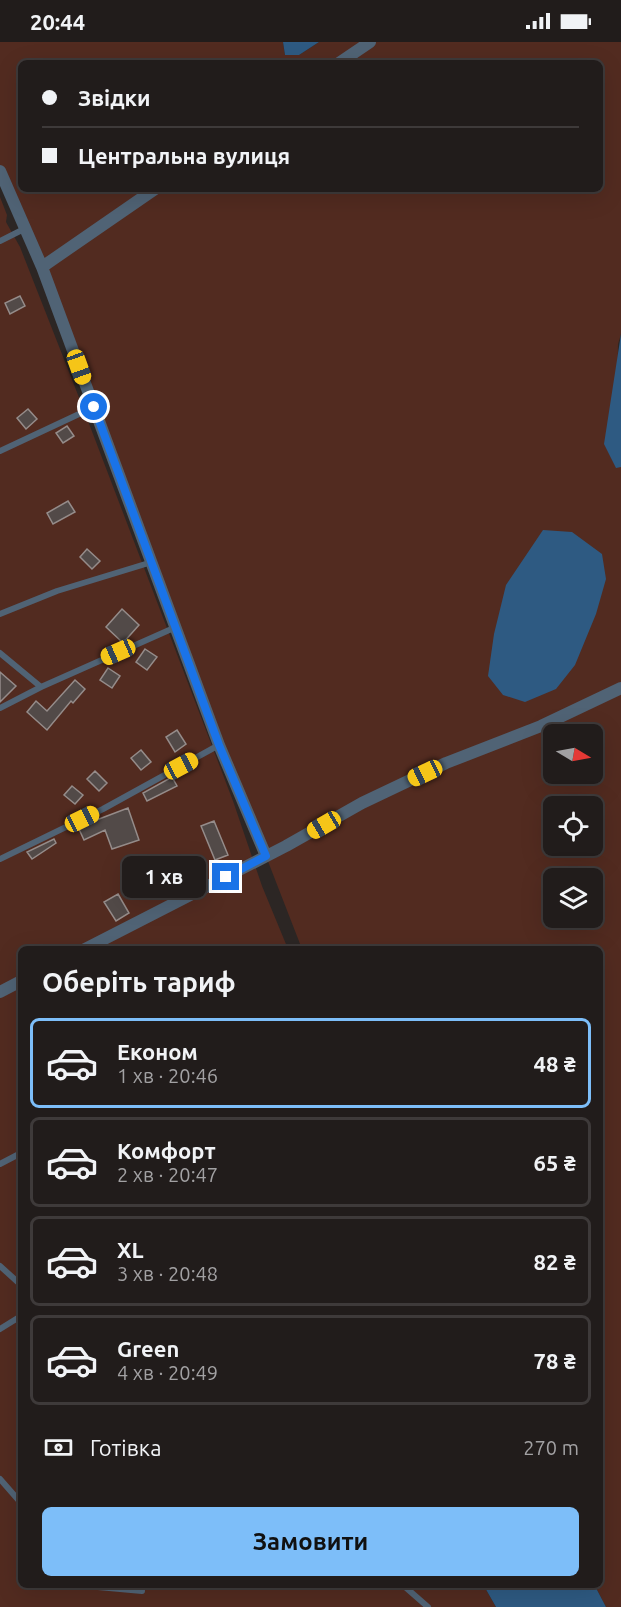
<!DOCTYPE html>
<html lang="uk">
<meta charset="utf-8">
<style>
body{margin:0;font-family:Ubuntu,sans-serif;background:#2d2928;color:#f1f3f6;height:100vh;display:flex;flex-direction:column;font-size:22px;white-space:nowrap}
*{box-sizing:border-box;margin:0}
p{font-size:20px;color:#a2a1a3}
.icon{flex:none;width:33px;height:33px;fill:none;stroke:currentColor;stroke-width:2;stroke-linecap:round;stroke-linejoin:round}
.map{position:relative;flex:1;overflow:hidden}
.drawer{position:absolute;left:18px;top:904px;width:585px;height:642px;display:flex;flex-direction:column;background:#211c1b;border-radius:9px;box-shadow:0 6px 24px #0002,0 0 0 2px #3e3a3a}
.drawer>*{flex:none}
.top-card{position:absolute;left:18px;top:18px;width:585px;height:132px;border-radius:9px;box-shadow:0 6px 24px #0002,0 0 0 2px #3e3a3a;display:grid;align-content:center;height:132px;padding:0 24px;background:#211c1b}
.needle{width:39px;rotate:100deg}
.controls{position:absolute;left:543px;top:682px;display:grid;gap:12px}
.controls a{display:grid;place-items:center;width:60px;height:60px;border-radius:9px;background:#211c1b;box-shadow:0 6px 24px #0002,0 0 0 2px #3e3a3a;font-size:30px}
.end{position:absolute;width:27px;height:27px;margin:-14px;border:8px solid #1a73e8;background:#fff;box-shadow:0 0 0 3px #fff}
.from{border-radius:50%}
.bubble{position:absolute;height:42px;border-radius:9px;background:#211c1b;box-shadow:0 6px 24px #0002,0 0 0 2px #3e3a3a;font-size:20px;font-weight:700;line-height:42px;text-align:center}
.car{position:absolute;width:18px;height:36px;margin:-18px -9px;border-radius:8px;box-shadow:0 0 4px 2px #0007;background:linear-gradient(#f5c518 24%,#345 0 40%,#f5c518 0 76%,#345 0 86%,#f5c518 0)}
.top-card b{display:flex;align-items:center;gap:21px;height:57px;font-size:22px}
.top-card b+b{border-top:2px solid #3e3a3a}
.top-card i{width:15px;height:15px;background:#f1f3f6}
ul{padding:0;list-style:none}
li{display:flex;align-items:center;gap:18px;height:90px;margin:0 12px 9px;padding:0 12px;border:3px solid #3e3a3a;border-radius:9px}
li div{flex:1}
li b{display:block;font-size:22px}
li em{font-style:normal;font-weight:700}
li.current{border-color:#7dbef9}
li>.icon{width:54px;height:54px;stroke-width:1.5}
h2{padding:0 24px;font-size:27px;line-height:72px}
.pay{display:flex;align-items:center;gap:15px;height:66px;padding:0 24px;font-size:22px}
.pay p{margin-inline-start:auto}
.primary-button{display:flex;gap:12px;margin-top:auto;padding:12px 24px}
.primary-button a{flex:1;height:69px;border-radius:9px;background:#7dbef9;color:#111;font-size:24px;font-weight:700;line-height:69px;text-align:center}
.status{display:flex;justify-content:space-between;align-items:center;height:42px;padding:0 30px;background:#211c1b;direction:ltr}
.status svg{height:16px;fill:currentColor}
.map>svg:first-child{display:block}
</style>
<div class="status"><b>20:44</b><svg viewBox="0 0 49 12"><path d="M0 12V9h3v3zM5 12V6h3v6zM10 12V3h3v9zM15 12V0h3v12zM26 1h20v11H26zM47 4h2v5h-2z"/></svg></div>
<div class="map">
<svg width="621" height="1565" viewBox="0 0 621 1565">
<rect width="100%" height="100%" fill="#2c2624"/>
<path fill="#522b20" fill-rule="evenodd" d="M0,0H283L285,13H299L319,0H621V292L618,302L616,425H621V1565H606L595,1544H600V908L302,907L0,129ZM21,21H600V147H21ZM554,693H592V732H554ZM554,765H592V804H554ZM554,837H592V876H554Z
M0,155L7,173L6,180L20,205L80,358L233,759L262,844L288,907L21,908V1544H484L496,1565H0Z"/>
<path fill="#2e5a82" d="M283,0H319L299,13H285Z
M621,292V425L616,426L604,402Z
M543,488L572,490L602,512L606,537L596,572L575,623L556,647L525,660L503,653L488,634L494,592L506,543Z
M484,1544H595L606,1565H496Z"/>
<path fill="#524a48" stroke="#958c8a" stroke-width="1.5" d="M20,254L25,264L10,272L5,261Z
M28,367L37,377L26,387L17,376Z
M67,384L74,394L63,401L56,391Z
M68,459L75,470L53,482L47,471Z
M87,507L100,519L92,527L80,515Z
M122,567L139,583L123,601L106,585Z
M145,607L157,615L147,628L136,620Z
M108,626L120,634L112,646L100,638Z
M0,630L16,644L0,660Z
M75,638L85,647L73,661L71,659L47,688L27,670L36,659L47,669Z
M177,688L186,702L175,710L166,695Z
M141,708L151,720L141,728L131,716Z
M95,729L107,741L99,749L87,737Z
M172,735L177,744L147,759L143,751Z
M72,744L83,753L75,762L64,753Z
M128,766L139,798L112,807L105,788L84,798L78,785Z
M214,779L228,813L215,818L201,784Z
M54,797L56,801L32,817L27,810Z
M118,852L129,871L116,879L104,860Z"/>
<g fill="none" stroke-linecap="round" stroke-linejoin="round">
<path stroke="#506375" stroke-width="6" d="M0,199L24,187
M0,409L94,365
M0,572L57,549L152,520
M0,611L41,645
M0,666L41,645L176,585
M0,817L103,767L219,703
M0,1122L21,1111
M0,1224L21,1243
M0,1287L21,1274
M0,1437L21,1461
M87,1544L142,1549
M404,1544L428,1565"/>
<path stroke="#506375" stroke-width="12" d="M339,21L370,0
M0,129L42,225L219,703L266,814
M42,225L155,147
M83,908L286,804L362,761L446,721L541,684L621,646
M0,950L21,939"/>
</g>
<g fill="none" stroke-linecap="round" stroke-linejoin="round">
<path stroke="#1a73e8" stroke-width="8" d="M94,365L219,703L266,814L226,835"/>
</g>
</svg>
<div class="controls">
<a><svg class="needle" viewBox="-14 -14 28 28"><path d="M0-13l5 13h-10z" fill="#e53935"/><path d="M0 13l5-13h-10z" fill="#a2a1a3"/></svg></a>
<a><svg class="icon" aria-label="locate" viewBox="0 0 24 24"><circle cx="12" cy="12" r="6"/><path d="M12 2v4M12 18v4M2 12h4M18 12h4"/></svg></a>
<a><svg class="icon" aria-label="layers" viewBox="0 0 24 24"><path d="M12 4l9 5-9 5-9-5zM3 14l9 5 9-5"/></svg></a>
</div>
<i class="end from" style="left:94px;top:365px"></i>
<i class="end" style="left:226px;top:835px"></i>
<div class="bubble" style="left:122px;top:814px;width:84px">1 хв</div>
<i class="car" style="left:79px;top:325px;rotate:160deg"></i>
<i class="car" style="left:118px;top:610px;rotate:246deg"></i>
<i class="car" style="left:181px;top:724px;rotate:62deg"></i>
<i class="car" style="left:425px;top:731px;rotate:245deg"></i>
<i class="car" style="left:82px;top:777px;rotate:64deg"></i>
<i class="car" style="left:324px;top:783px;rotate:240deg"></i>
<div class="top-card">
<b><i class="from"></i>Звідки</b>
<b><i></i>Центральна вулиця</b>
</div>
<section class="drawer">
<h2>Оберіть тариф</h2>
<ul>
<li class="current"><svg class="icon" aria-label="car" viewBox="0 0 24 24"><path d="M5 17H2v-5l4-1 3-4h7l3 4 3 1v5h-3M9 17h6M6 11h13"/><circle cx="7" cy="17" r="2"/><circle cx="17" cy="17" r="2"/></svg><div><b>Економ</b><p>1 хв · 20:46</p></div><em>48 ₴</em></li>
<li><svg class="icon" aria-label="car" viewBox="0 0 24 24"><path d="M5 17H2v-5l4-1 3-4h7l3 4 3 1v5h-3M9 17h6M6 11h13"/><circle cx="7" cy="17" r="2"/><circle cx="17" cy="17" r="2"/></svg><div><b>Комфорт</b><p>2 хв · 20:47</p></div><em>65 ₴</em></li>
<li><svg class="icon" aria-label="car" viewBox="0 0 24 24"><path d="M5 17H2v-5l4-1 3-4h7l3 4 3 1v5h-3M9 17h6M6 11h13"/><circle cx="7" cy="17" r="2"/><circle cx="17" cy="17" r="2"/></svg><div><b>XL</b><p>3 хв · 20:48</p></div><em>82 ₴</em></li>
<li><svg class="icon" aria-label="car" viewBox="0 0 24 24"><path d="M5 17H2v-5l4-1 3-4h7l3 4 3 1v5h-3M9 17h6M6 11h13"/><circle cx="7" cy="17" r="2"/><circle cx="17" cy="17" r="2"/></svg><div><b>Green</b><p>4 хв · 20:49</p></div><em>78 ₴</em></li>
</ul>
<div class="pay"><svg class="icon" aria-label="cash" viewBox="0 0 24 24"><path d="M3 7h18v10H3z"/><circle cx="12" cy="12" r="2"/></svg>Готівка<p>270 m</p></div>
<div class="primary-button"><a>Замовити</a></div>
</section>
</div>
